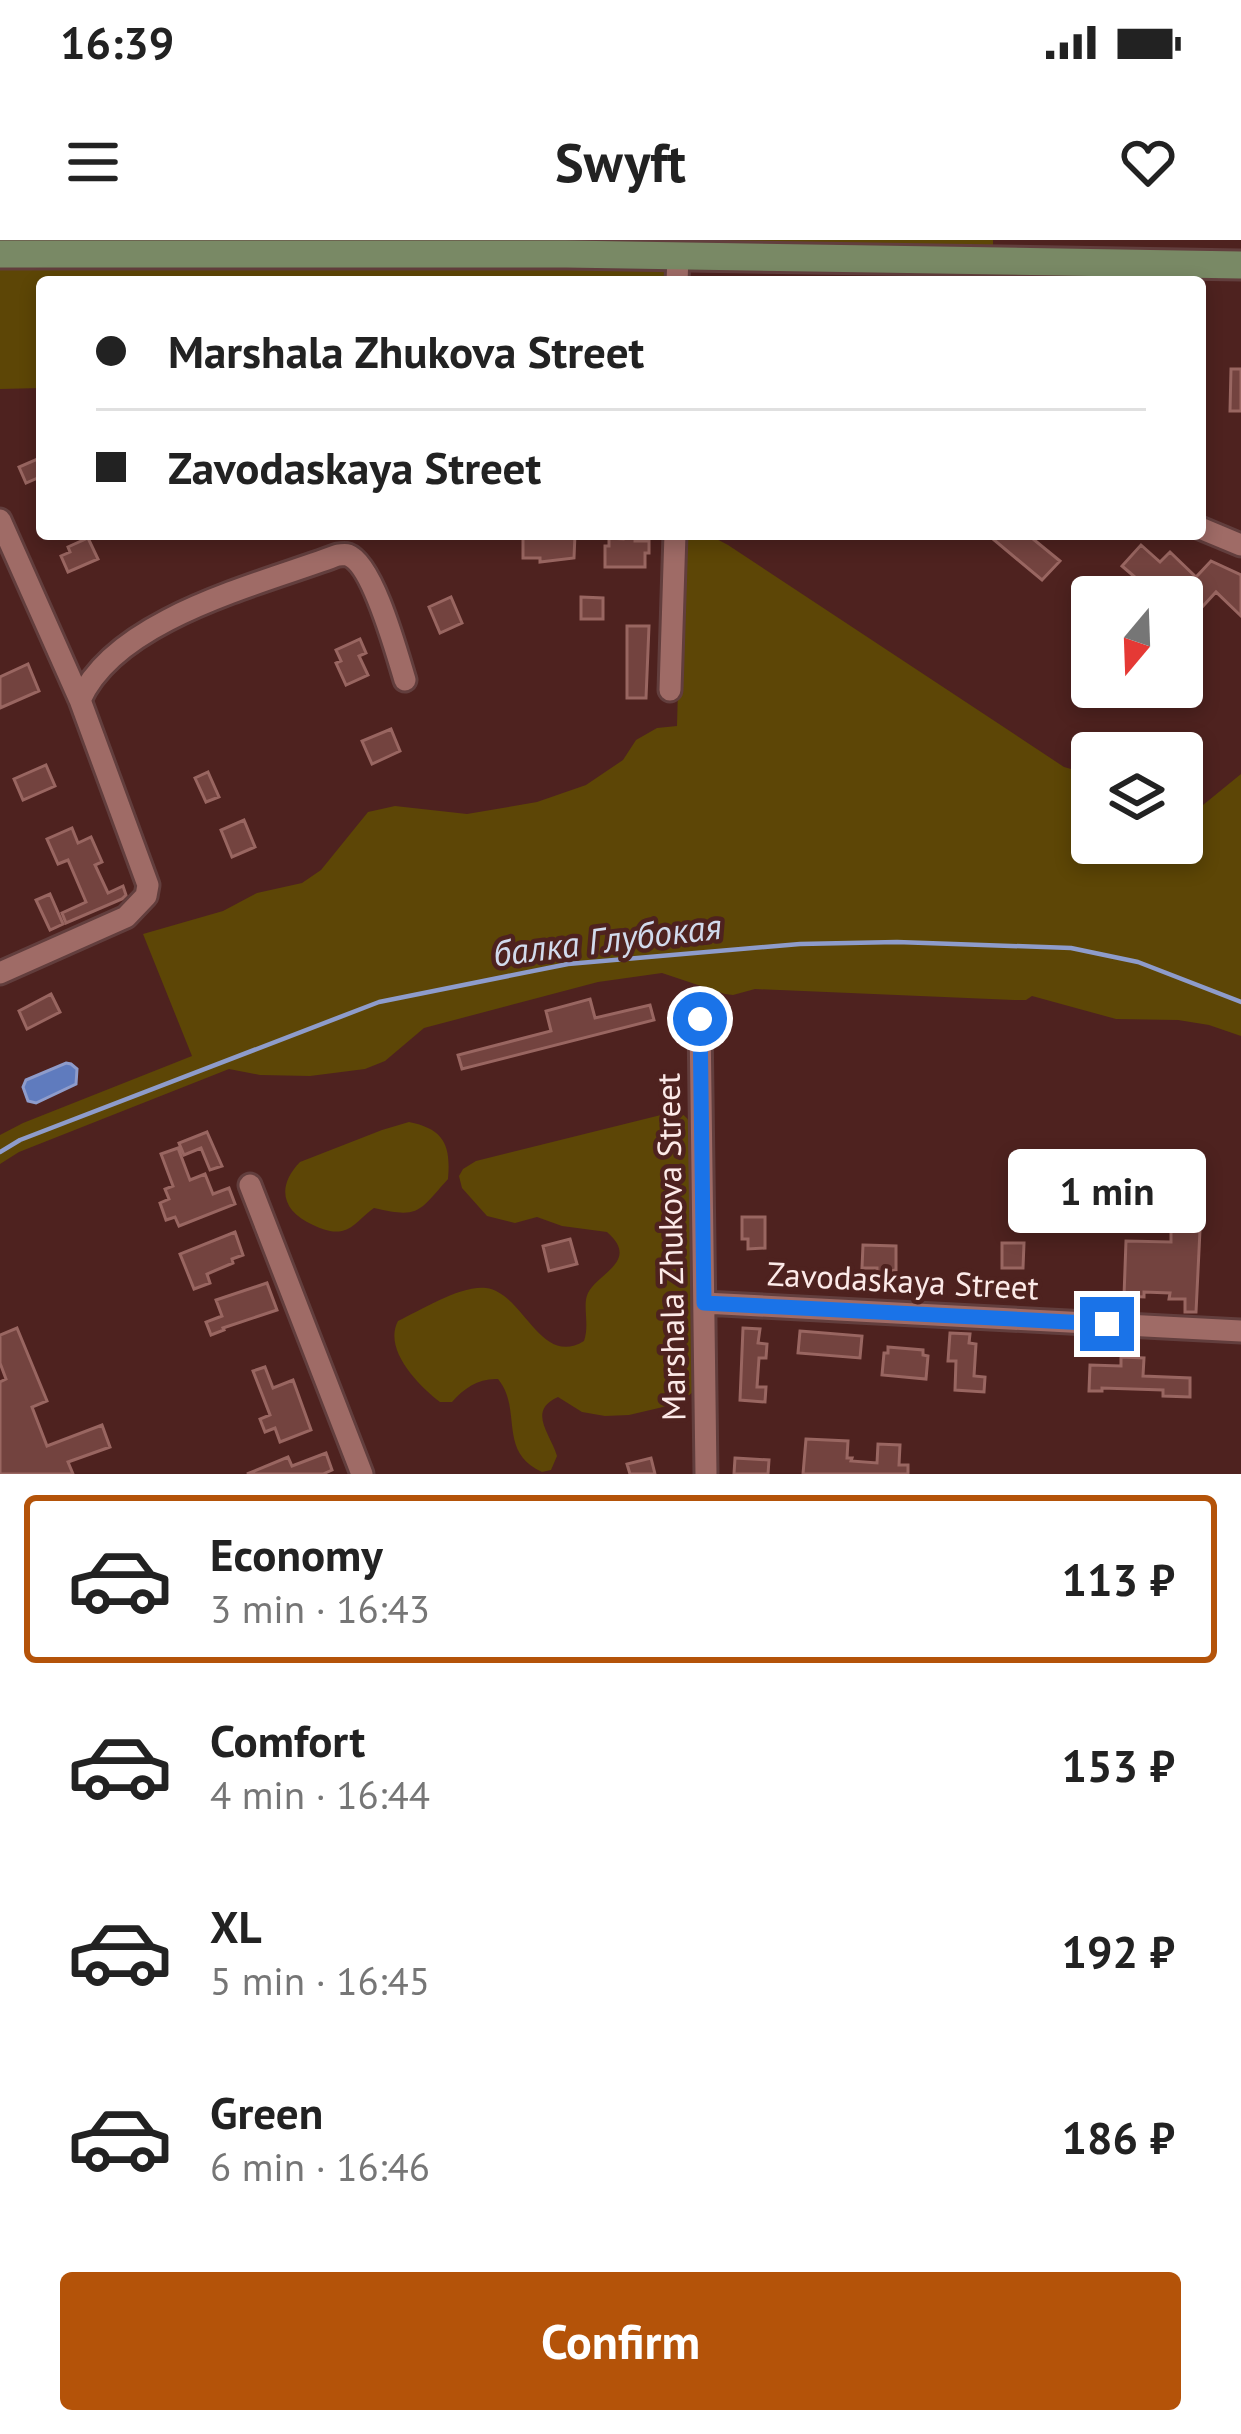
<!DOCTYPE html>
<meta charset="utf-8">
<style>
body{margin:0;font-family:"PT Sans",sans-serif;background:#f2f2f2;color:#222;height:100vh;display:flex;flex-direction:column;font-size:45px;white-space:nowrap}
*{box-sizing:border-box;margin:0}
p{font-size:39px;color:#767676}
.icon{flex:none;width:66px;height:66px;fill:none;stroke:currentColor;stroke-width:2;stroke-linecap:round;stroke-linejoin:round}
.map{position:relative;height:1234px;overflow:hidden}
.drawer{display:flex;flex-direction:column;background:#fff;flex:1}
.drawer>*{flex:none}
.guide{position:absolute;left:36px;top:36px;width:1170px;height:264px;border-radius:12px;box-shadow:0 6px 18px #0003;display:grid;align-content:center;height:264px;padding:0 60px;background:#fff}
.needle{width:78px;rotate:199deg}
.buttons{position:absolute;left:1071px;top:336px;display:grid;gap:24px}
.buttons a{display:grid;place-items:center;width:132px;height:132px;border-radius:12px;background:#fff;box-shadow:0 6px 18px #0003;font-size:60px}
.end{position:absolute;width:54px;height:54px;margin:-27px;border:15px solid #1a73e8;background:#fff;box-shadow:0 0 0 6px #fff}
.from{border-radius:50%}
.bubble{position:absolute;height:84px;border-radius:12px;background:#fff;box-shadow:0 6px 18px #0003;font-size:39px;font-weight:700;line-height:84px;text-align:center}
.guide b{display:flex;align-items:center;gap:42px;height:114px;font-size:45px}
.guide b+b{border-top:3px solid #e0e0e0}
.guide i{width:30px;height:30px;background:#222}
ul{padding:21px 0 0;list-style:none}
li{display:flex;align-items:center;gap:36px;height:168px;margin:0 24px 18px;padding:0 36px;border:6px solid transparent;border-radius:12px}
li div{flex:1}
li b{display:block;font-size:45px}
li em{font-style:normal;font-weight:700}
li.current{border-color:#b45309}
li>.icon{width:108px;height:108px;stroke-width:1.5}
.cta{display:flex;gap:24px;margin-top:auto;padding:24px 60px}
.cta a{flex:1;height:138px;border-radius:12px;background:#b45309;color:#fff;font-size:48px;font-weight:700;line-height:138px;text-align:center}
.status{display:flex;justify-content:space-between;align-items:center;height:84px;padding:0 60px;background:#fff;direction:ltr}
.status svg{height:33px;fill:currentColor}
header{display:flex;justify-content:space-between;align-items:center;height:156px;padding:0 60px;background:#fff;font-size:54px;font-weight:700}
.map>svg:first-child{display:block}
</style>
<div class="status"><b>16:39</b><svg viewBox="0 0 49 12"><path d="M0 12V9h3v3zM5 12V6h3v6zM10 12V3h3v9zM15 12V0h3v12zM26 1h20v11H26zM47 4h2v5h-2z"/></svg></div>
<header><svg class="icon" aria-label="menu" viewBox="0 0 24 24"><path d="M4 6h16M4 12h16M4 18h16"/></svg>Swyft<svg class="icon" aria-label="heart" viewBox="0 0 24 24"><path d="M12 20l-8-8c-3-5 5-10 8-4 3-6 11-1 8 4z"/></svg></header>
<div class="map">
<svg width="1241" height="1234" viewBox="0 0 1241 1234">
<rect width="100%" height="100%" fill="#4e221f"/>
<path fill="#5d4606" d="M655,0H993V12L655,7Z
M0,24L668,29V42H42V148L0,149Z
M682,294H707L728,305L1064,527L1092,535V603H1182V573L1203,565L1241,534V796L1209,785L1178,780L1116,779L1032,756L1026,760H1014L755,749L733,755L725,754L662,733L598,742L424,788L385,821L365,829L310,836L260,835L229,829L19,912L0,924V895L23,883L192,816L143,694L223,671L257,653L302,643L321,630L368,572L395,566L467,574L537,562L586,545L623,520L636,500L657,488L677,486Z
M673,872C685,872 691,881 693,893L694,1151L680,1163L629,1175L605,1176L582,1172L558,1157C527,1171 550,1193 557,1216L551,1230L542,1232C497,1212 523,1169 498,1139C479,1138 464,1148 452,1162H440C418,1145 383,1109 398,1081C421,1070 461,1045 486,1048C524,1053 540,1128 584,1101C590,1084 582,1065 588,1053C599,1032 640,1021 607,992L562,986L537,977L515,983L487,976L462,948L459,936L463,929L476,921Z
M409,882C444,889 451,905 448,939C419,971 420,979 374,968C363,975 355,988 342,991C331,993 322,989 313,985C282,971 276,947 300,922L382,890Z"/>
<path fill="#5f7bbe" stroke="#8e9ccb" stroke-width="3" d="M66,823L71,824L77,829L76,844L36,863L28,861L23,847L26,840Z"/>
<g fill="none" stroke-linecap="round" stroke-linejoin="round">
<path stroke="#8e9ccb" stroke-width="4.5" d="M0,912L20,900L379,762L568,724L800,704L897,702L1071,708L1138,722L1241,762"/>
</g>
<path fill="#73433f" stroke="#996661" stroke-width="3" d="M1231,129H1241V171H1230Z
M42,217V236L26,243L19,227Z
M523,294H575L574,318L540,322V318H523Z
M987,294H1027L1060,321L1042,340Z
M623,295H635V301H649V313H645V327H605V306H609V298L623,299Z
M88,298L98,319L68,332L61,316L70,312L68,307Z
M1141,305L1160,322L1170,312L1196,337L1211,321L1241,335V376L1216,352L1194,376L1182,365V357H1158L1122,326Z
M451,357L462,383L440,393L429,367Z
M581,357L603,358V379H581Z
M627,386H649L646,458H627Z
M360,399L366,413L359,416L368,435L346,445L336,423L341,421L336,410Z
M28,424L39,451L0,468V437Z
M391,489L400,511L372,524L362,501Z
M46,525L55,546L23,560L14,539Z
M208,532L219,557L206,562L195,538Z
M244,580L255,607L232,617L221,590Z
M72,588L78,603L91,597L102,622L95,625L108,653L123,646L126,655L122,659L66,683L62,673L86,662L68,620L58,624L47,599Z
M50,654L63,684L50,690L36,660Z
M51,754L60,772L27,789L19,771Z
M590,759L595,778L650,765L654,780L462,829L458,815L551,791L546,771Z
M207,892L222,926L210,930L201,908L184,915L179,903Z
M178,908L190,940L205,934L213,954L229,948L235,964L179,986L175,977L166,980L160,963L169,959L165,949L173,946L161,914Z
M742,977H765V1008L748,1009V999H742Z
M1171,989L1200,990L1196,1072H1185V1059H1169L1170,1053L1144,1052V1057L1124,1056L1126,1001L1171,1002Z
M235,992L243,1015L232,1019L233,1023L207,1034L210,1043L194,1049L180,1014Z
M570,999L577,1024L549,1031L543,1006Z
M1002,1003H1024L1023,1028H1002Z
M863,1005L896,1006V1030L877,1033V1028H862Z
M267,1043L277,1070L223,1088L224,1090L211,1095L206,1082L222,1076L216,1060Z
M17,1088L47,1161L32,1167L47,1206L102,1185L110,1207L68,1222L73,1234H0V1142L6,1139L0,1123V1095Z
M743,1088L760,1089L758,1103L767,1104L766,1118H759L757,1147H766L765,1162L740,1160Z
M800,1091L862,1096L860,1118L798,1113Z
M950,1093L970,1094L969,1103L976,1104L974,1136L985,1137L984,1152L955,1150L956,1121H948Z
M888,1107L923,1110V1115L928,1116L926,1139L882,1135L884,1113H888Z
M1121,1117L1144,1118L1143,1136L1190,1138V1157L1163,1156V1150L1102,1148V1151H1089L1090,1125L1121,1126Z
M265,1127L273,1148L293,1140L311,1190L280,1202L275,1188L265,1192L260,1179L270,1175L253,1131Z
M806,1199L848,1201L847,1218H852L851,1221L877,1223L878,1204L900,1205L899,1225H908V1234H803Z
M326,1213L332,1230L323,1234H247L288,1217L292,1226Z
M651,1218L655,1234H630L627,1224Z
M735,1218L769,1220L768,1234H734Z"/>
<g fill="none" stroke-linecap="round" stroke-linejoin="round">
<g stroke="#623e3d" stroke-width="27">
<path id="minor" d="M677,42L678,17
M0,280L80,460L148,645L146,656L126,677L0,733
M1200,288L1241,305
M670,450L675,294
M80,460C116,378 261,344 338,315C341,315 345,314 348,315C373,324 397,414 405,440
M700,780L706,1234
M250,945L362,1234
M704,1063L1241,1091"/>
</g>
<g stroke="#623e3d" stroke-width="33">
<path id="major" d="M0,14H566L1241,25"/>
</g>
<use href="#minor" stroke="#9f6b66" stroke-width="21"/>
<use href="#major" stroke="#798965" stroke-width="27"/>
</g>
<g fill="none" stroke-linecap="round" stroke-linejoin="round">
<path stroke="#1a73e8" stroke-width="15" d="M700,779L704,1063L1107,1084"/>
</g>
<g text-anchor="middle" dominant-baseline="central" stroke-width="9" stroke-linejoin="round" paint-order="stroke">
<g font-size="33" fill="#fceae8" stroke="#4e221f">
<text transform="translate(670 1007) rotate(-91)">Marshala Zhukova Street</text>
<text transform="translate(903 1040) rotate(3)">Zavodaskaya Street</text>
</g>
<g font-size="36" font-style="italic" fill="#d1daec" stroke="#4e221f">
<text transform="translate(607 699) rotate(-7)">балка Глубокая</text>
</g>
</g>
</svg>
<div class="buttons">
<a><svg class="needle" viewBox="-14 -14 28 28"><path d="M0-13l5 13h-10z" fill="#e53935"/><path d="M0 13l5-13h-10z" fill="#767676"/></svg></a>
<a><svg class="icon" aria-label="layers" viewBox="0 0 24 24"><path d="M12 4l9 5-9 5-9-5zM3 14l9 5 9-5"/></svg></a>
</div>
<i class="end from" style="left:700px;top:779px"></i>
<i class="end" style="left:1107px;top:1084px"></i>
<div class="bubble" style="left:1008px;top:909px;width:198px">1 min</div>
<div class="guide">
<b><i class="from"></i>Marshala Zhukova Street</b>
<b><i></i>Zavodaskaya Street</b>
</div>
</div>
<section class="drawer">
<ul>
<li class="current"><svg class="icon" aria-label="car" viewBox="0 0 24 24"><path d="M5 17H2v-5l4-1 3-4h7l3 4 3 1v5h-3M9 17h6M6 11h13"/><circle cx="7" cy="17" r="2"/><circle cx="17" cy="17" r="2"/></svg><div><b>Economy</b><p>3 min · 16:43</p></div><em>113 ₽</em></li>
<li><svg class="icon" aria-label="car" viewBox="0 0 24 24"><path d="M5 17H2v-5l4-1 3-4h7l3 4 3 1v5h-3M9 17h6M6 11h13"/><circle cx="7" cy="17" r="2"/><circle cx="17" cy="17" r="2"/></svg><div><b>Comfort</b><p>4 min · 16:44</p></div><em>153 ₽</em></li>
<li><svg class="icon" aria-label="car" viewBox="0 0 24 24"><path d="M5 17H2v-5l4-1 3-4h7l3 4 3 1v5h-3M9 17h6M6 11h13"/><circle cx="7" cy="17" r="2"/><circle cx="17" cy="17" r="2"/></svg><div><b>XL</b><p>5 min · 16:45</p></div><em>192 ₽</em></li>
<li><svg class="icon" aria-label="car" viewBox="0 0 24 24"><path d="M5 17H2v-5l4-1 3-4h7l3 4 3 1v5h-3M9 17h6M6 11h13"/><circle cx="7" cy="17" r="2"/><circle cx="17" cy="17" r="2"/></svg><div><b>Green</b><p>6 min · 16:46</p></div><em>186 ₽</em></li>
</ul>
<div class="cta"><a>Confirm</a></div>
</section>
